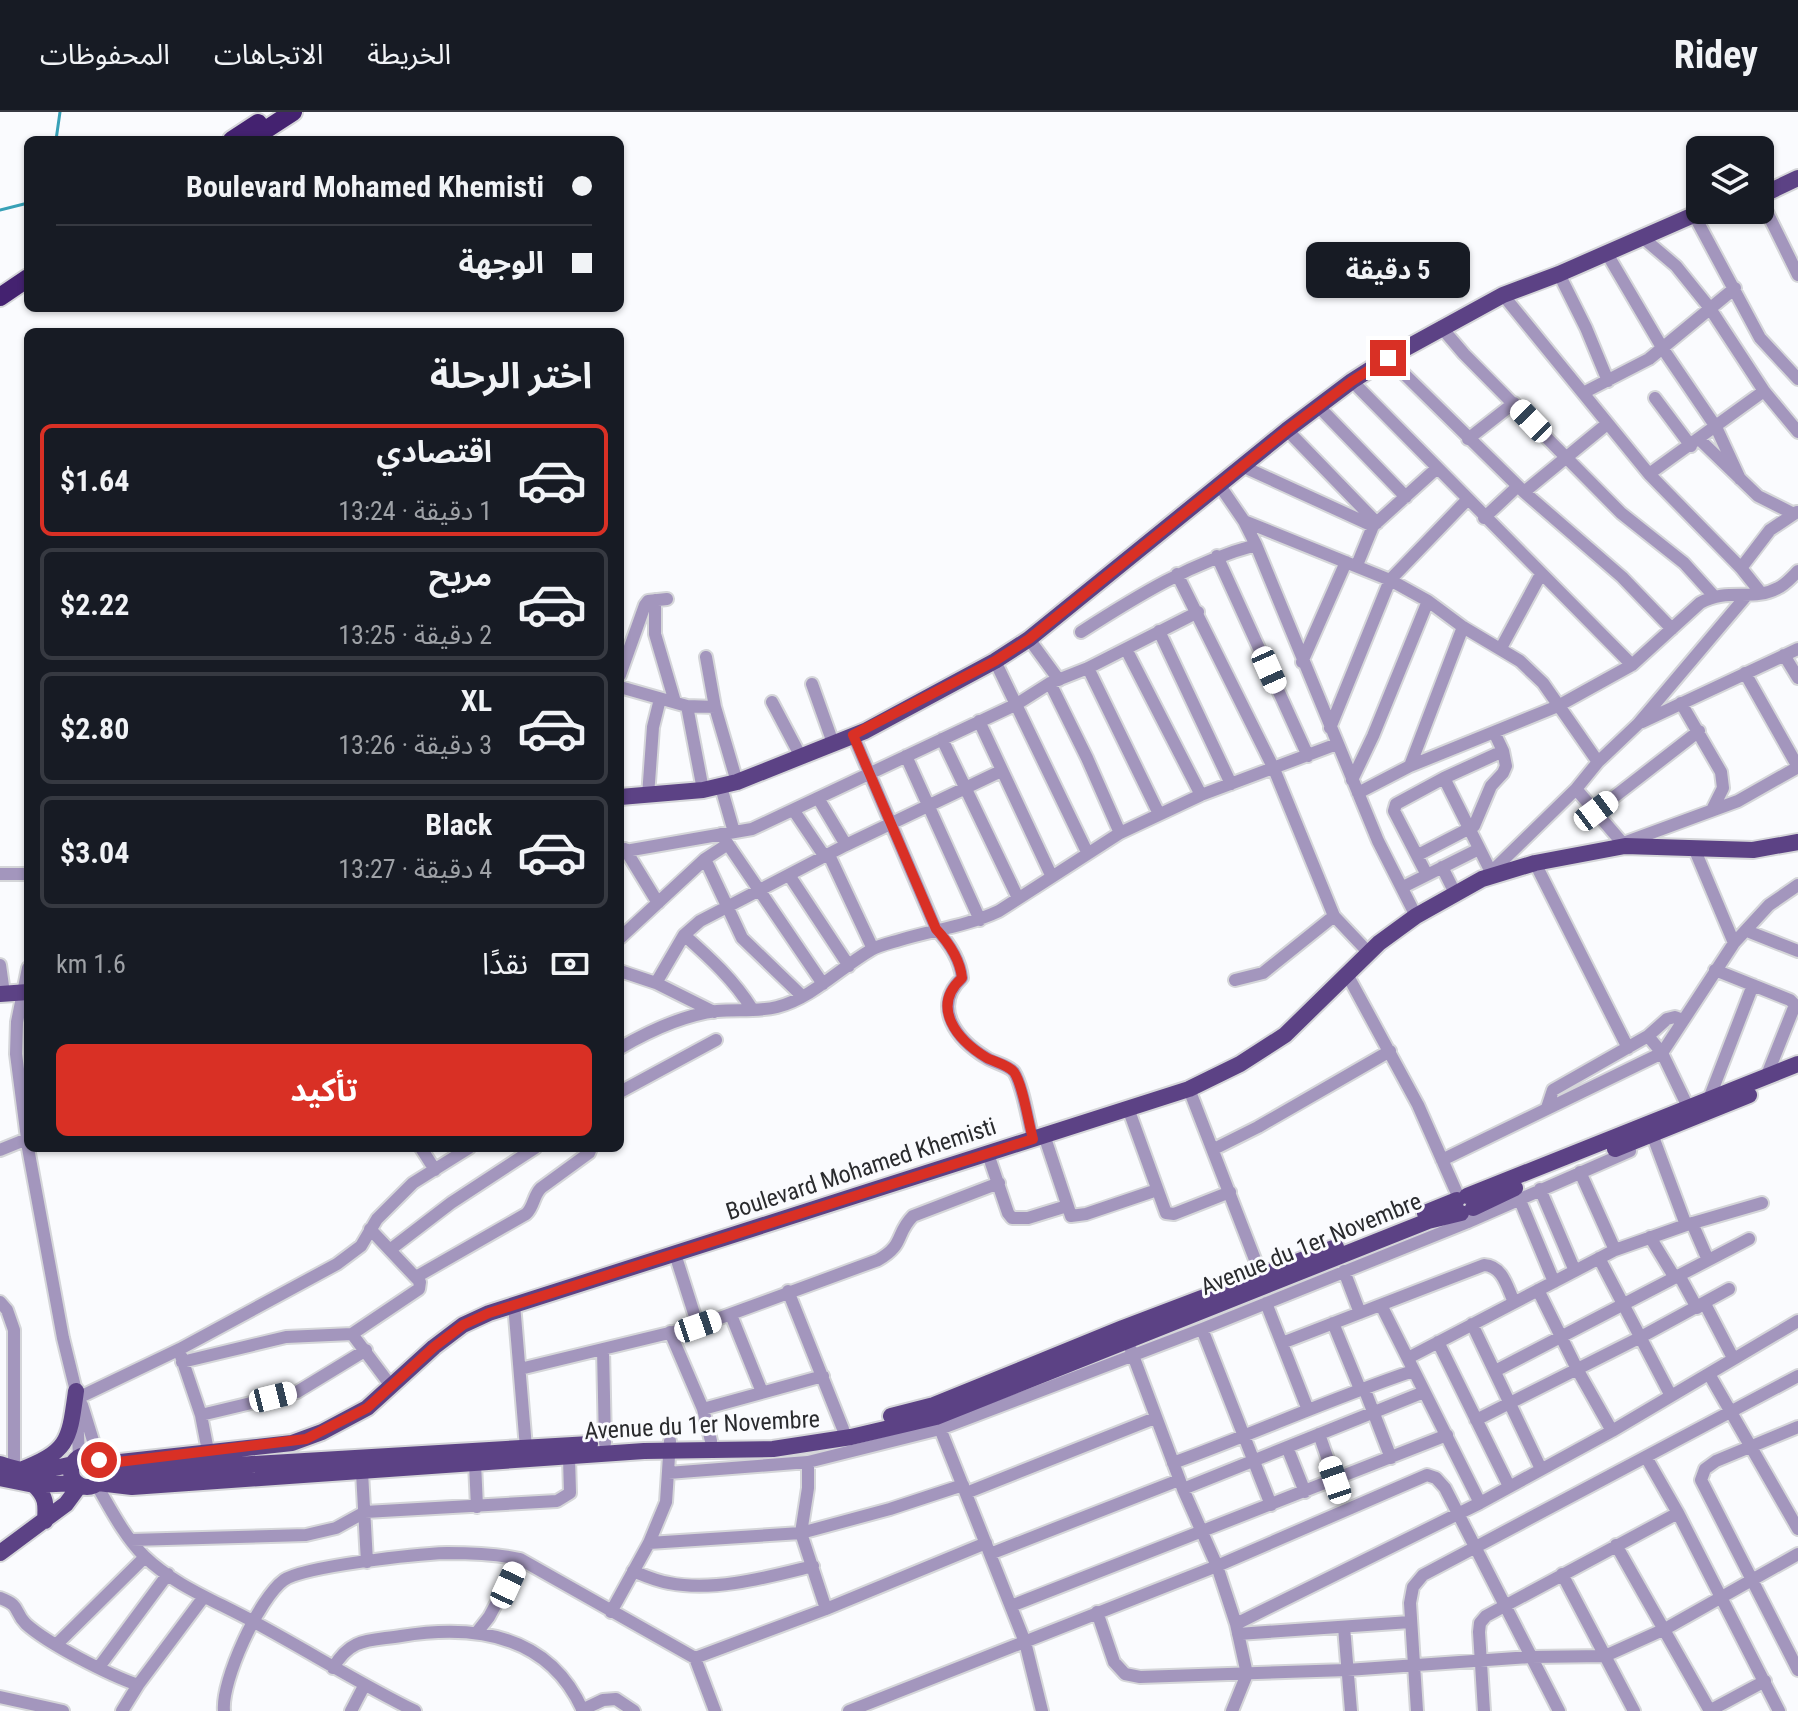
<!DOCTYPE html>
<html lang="ar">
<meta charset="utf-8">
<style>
body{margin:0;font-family:"Roboto Condensed","Noto Sans Arabic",sans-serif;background:#242831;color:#f1f3f6;direction:rtl;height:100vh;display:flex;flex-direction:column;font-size:30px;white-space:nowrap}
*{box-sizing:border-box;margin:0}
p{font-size:26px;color:#9ea1a6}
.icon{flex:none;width:44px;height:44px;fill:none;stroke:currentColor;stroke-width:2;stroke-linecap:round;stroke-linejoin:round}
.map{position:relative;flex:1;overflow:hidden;direction:ltr}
.details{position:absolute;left:24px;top:216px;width:600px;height:824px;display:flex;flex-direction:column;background:#171b24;border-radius:12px;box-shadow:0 2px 6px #0004;direction:rtl}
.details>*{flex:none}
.hud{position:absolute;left:24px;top:24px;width:600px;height:176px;border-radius:12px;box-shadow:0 2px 6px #0004;direction:rtl;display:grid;align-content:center;height:176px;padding:0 32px;background:#171b24}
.buttons{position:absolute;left:1686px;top:24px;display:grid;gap:16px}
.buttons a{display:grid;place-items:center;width:88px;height:88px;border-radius:12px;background:#171b24;box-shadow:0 2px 6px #0004;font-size:40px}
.end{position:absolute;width:36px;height:36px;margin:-18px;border:10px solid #d93025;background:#fff;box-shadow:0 0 0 4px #fff}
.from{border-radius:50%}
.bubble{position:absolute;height:56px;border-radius:12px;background:#171b24;box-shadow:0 2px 6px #0004;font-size:26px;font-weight:700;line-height:56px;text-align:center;direction:rtl}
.car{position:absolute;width:24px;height:48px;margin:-24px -12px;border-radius:10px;box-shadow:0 0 6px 2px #0007;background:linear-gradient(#fff 24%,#345 0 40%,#fff 0 76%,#345 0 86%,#fff 0)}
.hud b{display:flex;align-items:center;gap:28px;height:76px;font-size:30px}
.hud b+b{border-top:2px solid #363941}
.hud i{width:20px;height:20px;background:#f1f3f6}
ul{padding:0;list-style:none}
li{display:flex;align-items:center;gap:24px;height:112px;margin:0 16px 12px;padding:0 16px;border:4px solid #363941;border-radius:12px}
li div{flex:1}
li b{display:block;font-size:30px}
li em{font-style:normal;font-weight:700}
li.current{border-color:#d93025}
li>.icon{width:72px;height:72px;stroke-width:1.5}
h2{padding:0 32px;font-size:36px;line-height:96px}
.pay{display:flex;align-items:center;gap:20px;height:88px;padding:0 32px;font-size:30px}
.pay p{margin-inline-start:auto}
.primary-button{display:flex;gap:16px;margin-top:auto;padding:16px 32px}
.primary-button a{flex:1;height:92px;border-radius:12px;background:#d93025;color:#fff;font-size:32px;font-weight:700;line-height:92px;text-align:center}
header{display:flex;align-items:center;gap:48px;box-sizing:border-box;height:112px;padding:0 40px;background:#171b24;border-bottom:2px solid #363941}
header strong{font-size:38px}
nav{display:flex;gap:44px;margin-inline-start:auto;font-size:28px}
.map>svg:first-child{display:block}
</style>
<header>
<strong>Ridey</strong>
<nav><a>الخريطة</a><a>الاتجاهات</a><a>المحفوظات</a></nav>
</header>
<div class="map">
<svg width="1798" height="1599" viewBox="0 0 1798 1599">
<rect width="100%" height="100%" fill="#fafbfe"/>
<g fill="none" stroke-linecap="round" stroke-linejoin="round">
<path stroke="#38a1b7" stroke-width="3" d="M56,28L60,0
M0,98L28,91"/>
<g stroke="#d5d6d9" stroke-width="16">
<path id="minor" d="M1760,86L1798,163
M1693,101L1760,226L1798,267
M1642,125L1676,154L1709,195L1764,279L1798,320
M1606,140L1663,237L1716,315L1740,367
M1559,162L1586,216L1608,269
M1503,183L1649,362L1741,456L1761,481
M1441,215L1464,242L1621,401L1684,451L1713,483
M1388,246L1524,380L1622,465L1672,517
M1352,269L1632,553
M1583,281L1649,247L1735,176
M1655,286L1691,334
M1318,294L1406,385
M1287,318L1377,411
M1468,327L1514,291
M1699,327L1758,384L1794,402
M1242,354L1373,414
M1649,362L1764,279
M1220,374L1244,409L1256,433L1378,729L1416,804
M1524,380L1607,312
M1484,406L1518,374
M1244,409L1390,468L1428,489L1463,515L1520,549L1543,571L1598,650
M1217,444L1308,644
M1357,453L1373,414L1436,357
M1741,456L1770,418L1797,400
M1177,462L1274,657L1334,804L1368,840
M655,488V522L675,590
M1159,519L1231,672
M1081,520C1137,484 1192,450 1256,433
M1029,527L1059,568
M1501,536L1541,462
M1126,537L1201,683
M1784,543L1798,566
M706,545L715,595L737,670
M995,549L1087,740
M1302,550L1346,450
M1088,556L1159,702
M1745,561L1798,655
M620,563L645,493L648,489L667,487
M1050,571L1087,646L1120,721
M812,572L833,631
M620,575L687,594L715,595
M772,590L801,645
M1681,591L1721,660L1723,676L1712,698
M687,594L703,678
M979,609L1051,763
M1642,610L1798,537
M1330,616L1390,468L1467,388
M853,623L936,817C949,831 960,847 962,866C931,895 957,928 987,946C995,951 1008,953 1014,960C1023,974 1028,1009 1033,1027
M942,627L1018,786
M906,644L980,808
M1410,654L1463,515
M1444,666L1491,760
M1352,668L1373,624L1428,489
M721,675L734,720
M1576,677L1625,734
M1358,681L1410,654L1558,594L1632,553L1700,491C1728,475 1753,490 1778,476C1785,473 1792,465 1798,459
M648,684L653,615L660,587
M818,686L846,733
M794,699L825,745
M1596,699L1699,619
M721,722L823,872
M1621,732L1738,689L1798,655
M1694,736L1734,831
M625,737L658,791
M620,740L752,717L1017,592L1050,571L1088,556L1198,500
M829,743L873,837
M1418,743L1474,714L1491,674L1503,661L1506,654L1503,639L1494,620
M705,747L742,826L801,883
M1535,751L1628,936
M1442,755L1455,781
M0,762H28
M789,763L849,854
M1427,763L1394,699L1396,692L1444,666L1503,639
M1486,765L1576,677L1598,650L1638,612L1747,483
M1403,775L1479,737
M1747,819L1798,839
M684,823C710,846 734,868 752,897
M620,826L705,747L728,732
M0,853L4,881
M28,856L17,910L16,942L28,1034
M1715,858L1790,888L1795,893L1767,963
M620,859L656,871L714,900
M1348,864L1418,993L1459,1086
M1235,868L1263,861L1334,804
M656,871L684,823L700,809L846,733L1001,659
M1648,924L1662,941L1688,995
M620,936C649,919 683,903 717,899C736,897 758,900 777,895C812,886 840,856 871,838C879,833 890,831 900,828C933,818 967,814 999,799L1120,721L1201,683L1337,632
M1189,977L1261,1163
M620,980L716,928
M1709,987L1753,873
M1128,996L1166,1101L1174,1102L1230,1080
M1547,996L1553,978L1648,924L1667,907L1675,905L1683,908
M1044,1023L1071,1104L1086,1102L1157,1078
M28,1036L63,1226L76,1279L79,1345
M421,1036L435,1058
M1214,1037L1258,1015L1390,939
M0,1038L27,1027
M988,1042L1008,1101L1012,1106H1028L1067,1094
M1442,1048L1662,941L1734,831L1769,793L1798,773
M1580,1060L1615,1138
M1540,1077L1575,1159
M1519,1086L1554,1170
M1468,1110L1630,1039
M1692,1111L1708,1148
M1686,1113L1762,1091
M1650,1125L1675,1166
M391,1137L451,1091L535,1036
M675,1142L698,1214
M1599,1146L1671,1284
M1344,1159L1360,1201
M1679,1163L1697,1196
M416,1165L526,1102C534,1095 533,1084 541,1076L589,1041L591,1036
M1538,1178L1577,1257L1612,1319
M788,1179L843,1317
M0,1190L7,1198L14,1218V1357
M1266,1191L1308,1298
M514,1192L526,1336
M1705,1192L1733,1246
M1381,1193L1480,1391
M731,1203L762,1280
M1333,1211L1360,1277
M1472,1212L1541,1357
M1202,1217L1271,1393
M670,1220L703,1297L711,1329
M352,1222L391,1274
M1438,1230L1509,1374
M1282,1231L1484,1153C1503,1154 1507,1175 1514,1190
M603,1237L605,1331
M1131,1238L1183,1377L1217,1454L1236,1512L1247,1562L1232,1599
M181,1244L201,1303L208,1339
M1408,1246L1615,1138L1686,1113L1652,1022
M182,1250L286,1225L352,1222L419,1177L420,1170L370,1117
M520,1257L698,1214L878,1148C905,1133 895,1122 913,1104L999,1071
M1495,1259L1749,1127
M1709,1262L1798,1417
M1364,1276L1391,1346
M80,1285L180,1237L337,1152L361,1134L377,1107L413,1071L469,1036
M82,1293L99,1348
M703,1297L823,1264
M201,1303L297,1280L366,1238
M1476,1308L1639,1226L1729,1177
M937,1309L1025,1530L1042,1599
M1798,1315L1716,1349L1705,1357L1701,1368L1798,1558
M1319,1322L1335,1368
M1287,1335L1305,1380
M1646,1345L1678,1401L1779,1599
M808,1350V1376L801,1421L826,1497
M475,1351L477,1395
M1173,1351C1253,1322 1332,1286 1413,1259
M362,1360L367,1450
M668,1361L808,1350L940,1317L1202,1217L1468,1110L1467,1102
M96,1372C110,1396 124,1424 144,1444C175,1474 216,1489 254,1510C308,1539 360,1572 415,1599
M1183,1377L1424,1280
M966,1381L1155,1306
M131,1428L306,1423L336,1416L365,1400L557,1389L570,1381L569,1345
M649,1431L801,1421L890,1397L963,1373
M1616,1433L1710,1599
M990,1442L1179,1368
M633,1459C645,1464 656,1469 669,1471C715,1480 768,1465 813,1454
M1562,1462L1634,1599
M0,1486C22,1494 13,1499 26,1512C48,1532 109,1563 138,1573L203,1486
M1011,1494L1447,1323
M611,1500L649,1431L666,1390L670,1329
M1097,1500L1114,1550L1125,1562L1140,1565L1347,1558L1531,1545L1605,1544L1665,1517L1798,1442
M1236,1512L1480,1391L1612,1319L1798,1209
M1344,1515L1351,1599
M478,1519L489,1505L520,1447
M1238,1522L1410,1510
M57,1532L145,1445
M695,1546L826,1497L986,1431
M99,1555L168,1462
M333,1556C351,1525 369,1529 401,1524C475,1512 549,1522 583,1599
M0,1585L63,1599
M582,1598L603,1588L616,1587L634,1599
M122,1599L138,1573
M224,1599C221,1569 259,1486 284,1468C305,1454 417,1442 447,1441C471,1441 497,1442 520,1447L695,1546L715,1599
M351,1599L364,1574
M849,1599L1217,1454L1427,1363L1436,1366L1445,1376L1559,1599
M1417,1599L1410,1491L1413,1475L1423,1463L1798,1264
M1484,1599L1479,1520L1480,1511L1486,1504L1678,1401
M1709,1599L1765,1569"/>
</g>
<g stroke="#d5d6d9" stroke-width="20">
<path id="major" d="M1760,84L1798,66
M620,685L703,678L737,670L865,619L995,549L1029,527L1287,318L1352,269L1388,246L1503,183L1559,162L1705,98
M0,882L28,880
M1615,1037L1749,983
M1467,1084L1798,952
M1473,1096L1515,1076
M1425,1101L1457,1088
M891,1304L934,1293L1123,1216L1336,1135
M71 1359a16 16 0 1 1 32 0a16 16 0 1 1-32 0Z
M0,1352C30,1363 43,1359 73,1352
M102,1352L292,1331L322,1320L367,1296L434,1235L463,1213L489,1201L1189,977L1240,952L1285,923L1379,831L1416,804L1482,767L1535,751L1625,734L1753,738L1798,730
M18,1359C69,1339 69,1330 76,1279
M103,1361L590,1332
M0,1366L34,1373L77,1371
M98,1371L132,1375L644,1339L773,1337L851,1325L936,1305L1428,1109L1461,1101
M34,1373C47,1385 46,1393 45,1409
M0,1441L66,1392L80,1373"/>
</g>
<g stroke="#d5d6d9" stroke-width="22">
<path id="highway" d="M232,28L258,11
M250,28L293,0
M0,185L28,166"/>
</g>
<use href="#minor" stroke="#a396bd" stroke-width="12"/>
<use href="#major" stroke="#5c4285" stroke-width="16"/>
<use href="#highway" stroke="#442270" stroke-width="18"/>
</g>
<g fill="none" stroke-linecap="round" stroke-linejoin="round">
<path stroke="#d93025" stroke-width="10" d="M99,1348L102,1352L306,1327L367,1296L434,1235L463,1213L489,1201L1033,1027C1028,1009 1023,973 1014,960C1008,953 995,950 987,946C957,928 930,895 962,866C960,847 949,831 936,817L853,623L995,549L1029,527L1287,318L1352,269L1388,246"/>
</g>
<g text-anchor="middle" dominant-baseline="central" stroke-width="6" stroke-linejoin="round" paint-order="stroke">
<g font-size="24" fill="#2a2b2e" stroke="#fafbfe">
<text transform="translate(861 1057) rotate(-18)">Boulevard Mohamed Khemisti</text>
<text transform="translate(1311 1132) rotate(-22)">Avenue du 1er Novembre</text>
<text transform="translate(702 1313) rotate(-3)">Avenue du 1er Novembre</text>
</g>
</g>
</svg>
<div class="buttons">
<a><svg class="icon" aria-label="layers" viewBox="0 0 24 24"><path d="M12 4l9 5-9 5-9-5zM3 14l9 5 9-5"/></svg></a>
</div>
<i class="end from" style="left:99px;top:1348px"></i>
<i class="end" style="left:1388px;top:246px"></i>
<div class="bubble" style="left:1306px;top:130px;width:164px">5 دقيقة</div>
<i class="car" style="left:1531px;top:309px;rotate:316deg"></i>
<i class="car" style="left:1269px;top:558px;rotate:156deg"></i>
<i class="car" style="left:1596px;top:699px;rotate:53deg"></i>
<i class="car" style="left:698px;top:1214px;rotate:71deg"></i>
<i class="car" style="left:273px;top:1285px;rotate:76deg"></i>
<i class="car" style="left:1335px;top:1368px;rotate:341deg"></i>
<i class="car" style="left:508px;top:1473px;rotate:25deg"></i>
<div class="hud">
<b><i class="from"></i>Boulevard Mohamed Khemisti</b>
<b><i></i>الوجهة</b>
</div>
<section class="details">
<h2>اختر الرحلة</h2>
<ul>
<li class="current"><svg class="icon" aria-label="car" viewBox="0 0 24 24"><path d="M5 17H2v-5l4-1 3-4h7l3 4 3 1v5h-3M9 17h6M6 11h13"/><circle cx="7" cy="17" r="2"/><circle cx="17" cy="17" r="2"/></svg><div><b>اقتصادي</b><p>1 دقيقة · 13:24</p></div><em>$1.64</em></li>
<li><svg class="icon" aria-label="car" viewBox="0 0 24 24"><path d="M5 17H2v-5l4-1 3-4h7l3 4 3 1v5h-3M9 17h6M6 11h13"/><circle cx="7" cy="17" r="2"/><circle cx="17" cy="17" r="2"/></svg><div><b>مريح</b><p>2 دقيقة · 13:25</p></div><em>$2.22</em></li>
<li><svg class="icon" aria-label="car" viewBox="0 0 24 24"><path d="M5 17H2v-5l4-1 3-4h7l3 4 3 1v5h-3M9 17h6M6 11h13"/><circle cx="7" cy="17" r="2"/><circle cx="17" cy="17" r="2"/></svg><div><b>XL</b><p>3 دقيقة · 13:26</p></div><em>$2.80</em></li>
<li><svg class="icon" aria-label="car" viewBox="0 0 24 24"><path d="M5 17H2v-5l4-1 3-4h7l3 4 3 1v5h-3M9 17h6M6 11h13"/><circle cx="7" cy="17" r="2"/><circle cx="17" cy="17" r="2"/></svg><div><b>Black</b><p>4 دقيقة · 13:27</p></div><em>$3.04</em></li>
</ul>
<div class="pay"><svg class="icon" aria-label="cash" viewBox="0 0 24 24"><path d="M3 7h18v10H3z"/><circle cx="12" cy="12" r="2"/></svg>نقدًا<p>1.6 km</p></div>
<div class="primary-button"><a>تأكيد</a></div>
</section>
</div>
